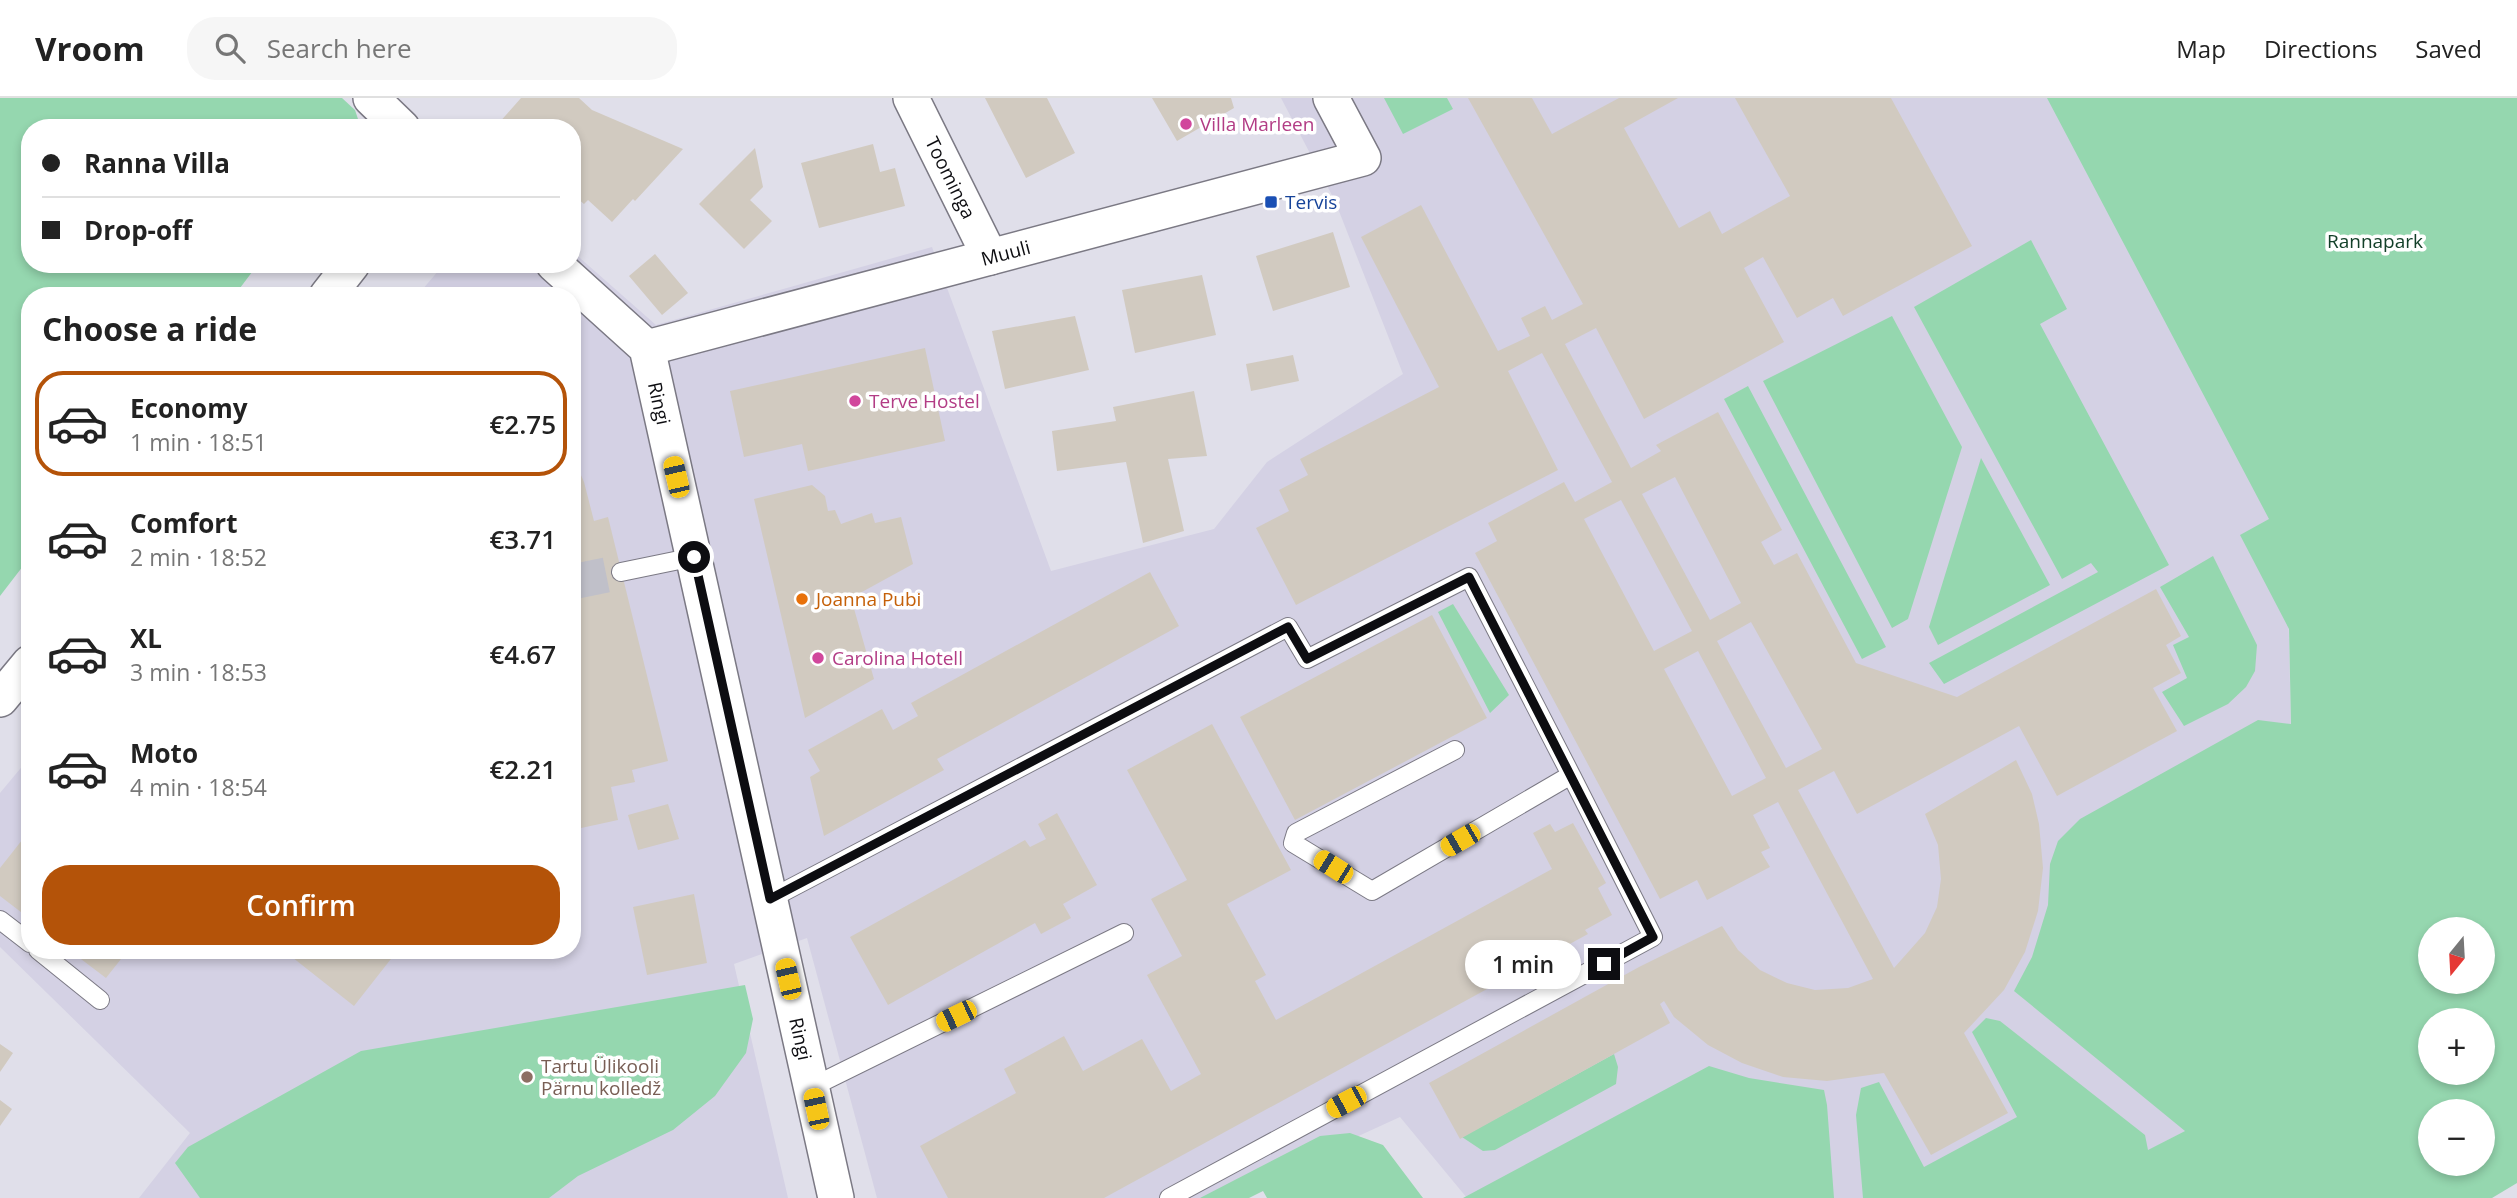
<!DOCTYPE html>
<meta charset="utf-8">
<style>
body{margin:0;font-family:"Open Sans",sans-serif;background:#f6f6f6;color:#222;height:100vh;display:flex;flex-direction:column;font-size:26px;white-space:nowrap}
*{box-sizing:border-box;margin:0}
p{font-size:23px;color:#767676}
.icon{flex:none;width:38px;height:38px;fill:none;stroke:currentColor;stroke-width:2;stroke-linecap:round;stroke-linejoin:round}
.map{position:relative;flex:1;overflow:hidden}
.details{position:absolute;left:21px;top:189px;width:560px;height:672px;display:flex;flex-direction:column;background:#fff;border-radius:28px;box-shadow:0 4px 10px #0003}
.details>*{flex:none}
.guide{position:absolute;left:21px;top:21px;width:560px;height:154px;border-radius:28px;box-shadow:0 4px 10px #0003;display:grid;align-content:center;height:154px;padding:0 21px;background:#fff}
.needle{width:46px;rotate:198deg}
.controls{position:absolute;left:2418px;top:819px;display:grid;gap:14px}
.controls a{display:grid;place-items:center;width:77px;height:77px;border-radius:50%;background:#fff;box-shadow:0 4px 10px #0003;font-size:35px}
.end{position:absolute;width:32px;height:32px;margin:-16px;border:9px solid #0d0d11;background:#fff;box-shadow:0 0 0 4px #fff}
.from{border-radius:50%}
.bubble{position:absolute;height:49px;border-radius:24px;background:#fff;box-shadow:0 4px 10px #0003;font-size:23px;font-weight:600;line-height:49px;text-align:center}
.car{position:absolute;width:21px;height:42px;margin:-21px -10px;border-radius:9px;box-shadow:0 0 5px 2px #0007;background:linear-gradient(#f5c518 24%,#345 0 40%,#f5c518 0 76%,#345 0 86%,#f5c518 0)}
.guide b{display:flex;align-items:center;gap:24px;height:66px;font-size:26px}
.guide b+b{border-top:2px solid #e0e0e0}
.guide i{width:18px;height:18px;background:#222}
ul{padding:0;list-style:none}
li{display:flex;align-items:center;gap:21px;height:105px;margin:0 14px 10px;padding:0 7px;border:4px solid transparent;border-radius:28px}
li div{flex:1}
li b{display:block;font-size:26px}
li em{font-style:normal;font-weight:600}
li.selected{border-color:#b45309}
li>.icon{width:63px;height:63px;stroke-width:1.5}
h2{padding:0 21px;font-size:32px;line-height:84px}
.button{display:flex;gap:14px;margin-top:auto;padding:14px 21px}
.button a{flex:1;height:80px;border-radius:28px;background:#b45309;color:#fff;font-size:28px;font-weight:600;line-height:80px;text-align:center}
header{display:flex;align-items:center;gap:42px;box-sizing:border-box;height:98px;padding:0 35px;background:#fff;border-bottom:2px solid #e0e0e0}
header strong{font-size:33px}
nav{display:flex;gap:38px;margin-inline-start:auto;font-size:24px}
.search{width:490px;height:63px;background:#f6f6f6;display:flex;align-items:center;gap:18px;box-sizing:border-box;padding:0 24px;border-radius:28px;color:#767676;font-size:26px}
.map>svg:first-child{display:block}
</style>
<header>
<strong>Vroom</strong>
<div class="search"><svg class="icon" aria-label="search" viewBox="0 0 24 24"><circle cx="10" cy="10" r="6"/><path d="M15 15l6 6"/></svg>Search here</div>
<nav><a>Map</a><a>Directions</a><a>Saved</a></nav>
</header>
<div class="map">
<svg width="2517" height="1100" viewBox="0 0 2517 1100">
<rect width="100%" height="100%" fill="#e0dfea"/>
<path fill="#d4d1e4" d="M1281,0H2200L2286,415L2297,888L2247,1000L2059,1100H1467L1400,1019L1223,1100H877L807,840L734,866L788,1100H139L190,1035L0,849V695L30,659V852H572V198H417L444,166H572V153L656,227L932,149L1051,473L1214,431L1267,364L1403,276L1335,103Z"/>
<path fill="#95d7af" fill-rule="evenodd" d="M0,0H342L355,12L361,30H30V166H258L234,198H30V459L0,498Z
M1384,0H1447L1453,11L1403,36Z
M2047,0H2517V1085L2492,1100H1863L1856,1017L1861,990L1879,984L1924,1069L2017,1019L1972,934L1986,920L2000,923L2145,1037L2148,1052L2185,1033L2014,893L2032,859L2048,807L2050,766L2058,743L2080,721L2258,622L2291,626L2289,531L2240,437L2269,421ZM2431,831H2483V884H2431ZM2431,922H2483V975H2431ZM2431,1013H2483V1066H2431Z
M2031,142L2067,211L2040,226L2169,467L1944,586L1929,565L2098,474L2091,465L2062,481L1914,209Z
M1892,218L1962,349L1908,521L1892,530L1763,283Z
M1748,288L1886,549L1862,561L1724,301Z
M1981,360L2050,487L1938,547L1929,529Z
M2213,458L2257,547L2255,573L2246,589L2228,606L2184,628L2162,594L2187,580L2173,547L2189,539L2160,489Z
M1453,506L1509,597L1490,615L1438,514Z
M745,887L753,921L746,955L715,998L673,1032L578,1078L549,1100H200L175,1065L188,1049L361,953Z
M1614,956L1618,969L1616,986L1495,1052L1483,1053L1462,1039Z
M1709,968L1749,980L1824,992L1827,1007L1834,1100H1463Z
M1350,1035L1383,1047L1423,1100H1267L1263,1093L1249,1100H1200L1320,1038Z"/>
<path fill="#d1cac0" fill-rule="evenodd" d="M521,0H579L592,12L683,51L635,103L633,101L612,124L588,102L584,106L572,96V30H500L497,27Z
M985,0H1047L1075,55L1026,80Z
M1152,0H1231L1234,10L1177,43Z
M1468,0H1532L1552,36L1619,0H1678L1624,30L1679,130L1710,113L1722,136L1790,98L1735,0H1891L1972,148L1843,218L1833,200L1797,220L1763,159L1744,170L1784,244L1644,321L1596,230L1565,246L1631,370L1661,353L1656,347L1718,314L1782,432L1761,444L1774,467L1797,455L1856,565L1957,599L2156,491L2181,538L2166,547L2181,575L2153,590L2177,633L2057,698L2019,628L1857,716L1834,673L1798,692L1894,870L1925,835L1937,809L1941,781L1938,747L1925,716L2016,662L2032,696L2039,726L2043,770L2038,813L2025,854L2004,892L1964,935L2008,1015L1931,1057L1884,975L1827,983L1783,979L1742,965L1708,947L1674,919L1664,903L1660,906L1670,925L1460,1041L1429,985L1639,869L1722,828L1738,852L1760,872L1787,885L1815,892L1848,890L1873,881L1778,704L1753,717L1770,750L1761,754L1770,769L1707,802L1697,782L1660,801L1475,455L1497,443L1488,425L1564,384L1575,404L1612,384L1542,255L1508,273L1558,372L1296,507L1256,430L1289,413L1279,392L1308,377L1300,361L1439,289L1361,139L1421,107L1498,253L1530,238L1521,220L1545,208L1552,222L1583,206ZM1675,379L1741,505L1710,522L1642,396ZM1621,402L1692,533L1654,553L1584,421ZM1751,524L1822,651L1786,670L1717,543ZM1698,553L1766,680L1732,698L1664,571Z
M873,46L880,74L895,70L905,108L819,130L801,65Z
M755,50L763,89L750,102L772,123L744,151L699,106Z
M1333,134L1350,189L1273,213L1256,158Z
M655,156L688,195L662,217L629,178Z
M1202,177L1216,237L1135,255L1122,192Z
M1075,218L1089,272L1005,291L992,233Z
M925,250L945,343L808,373L802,346L744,359L730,293Z
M1293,257L1299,283L1251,293L1246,266Z
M1194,293L1207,358L1168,361L1184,433L1143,445L1126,364L1057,373L1052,333L1116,323L1113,309Z
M572,365L577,368L584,384L594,423L608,419L668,663L632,672L635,684L611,689L618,722L572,732Z
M812,387L825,398L828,413L835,412L841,426L872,415L875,425L901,419L913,466L851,500L874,581L805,620L754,401Z
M1150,474L1179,528L937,661L944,672L824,738L810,679L820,673L808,652L882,611L893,632L918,618L911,605Z
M1432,517L1487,620L1295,722L1240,619Z
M1212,626L1291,772L1227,806L1266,877L1255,883L1276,922L1552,771L1533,735L1550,726L1555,734L1573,725L1606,785L1598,790L1612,817L1585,832L1588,836L1104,1100H948L920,1048L1016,995L1004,971L1064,938L1083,973L1142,941L1171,993L1201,976L1147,877L1182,858L1151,801L1187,782L1127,672Z
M668,706L679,741L638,752L628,717Z
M1057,715L1097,787L1063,806L1071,820L1041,836L1035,825L888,907L850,839L1025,742L1030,749L1046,741L1038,726Z
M30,732V821L0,798V770Z
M694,796L707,865L647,877L633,809Z
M69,852H109L121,861L106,880Z
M283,852H398L354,908Z
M0,946L13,955L0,974Z
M0,1002L12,1011L0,1028Z"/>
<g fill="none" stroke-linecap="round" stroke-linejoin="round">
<path stroke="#c0c0c9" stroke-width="35" stroke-dasharray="35 18" stroke-linecap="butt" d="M572,484L621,474"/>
<g stroke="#7b7984" stroke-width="20">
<path id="lane" d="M621,474L694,459
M770,801L1288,529L1307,561L1469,479L1571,677
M0,822L30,845
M38,852L100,902
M812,989L1124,835
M1169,1100L1653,839L1571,677L1372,793L1293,745L1296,735L1455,652"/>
</g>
<g stroke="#7b7984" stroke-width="38">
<g id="street">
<path d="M371,0L402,30"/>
<path id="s1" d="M911,0L990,159"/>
<path id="s2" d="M554,166L647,250L836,1100"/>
<path d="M327,198L352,166"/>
<path id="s3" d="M647,250L1363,60L1331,0"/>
<path d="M0,601L30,565"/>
</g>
</g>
<use href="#lane" stroke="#fff" stroke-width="18"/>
<use href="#street" stroke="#fff" stroke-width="35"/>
</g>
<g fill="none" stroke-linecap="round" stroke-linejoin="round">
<path stroke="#0d0d11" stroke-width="9" d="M694,459L770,801L1288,529L1307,561L1469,479L1653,839L1604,866"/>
</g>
<g fill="#d1479c" stroke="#fff" stroke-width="2.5">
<circle cx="1186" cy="26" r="7"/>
<circle cx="855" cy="303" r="7"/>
<circle cx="818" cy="560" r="7"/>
</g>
<rect fill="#1a4fb4" stroke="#fff" stroke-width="2.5" x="1264" y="97" width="14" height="14" rx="3.5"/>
<circle fill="#e8710a" stroke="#fff" stroke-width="2.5" cx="802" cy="501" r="7"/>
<circle fill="#8d6e63" stroke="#fff" stroke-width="2.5" cx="527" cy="979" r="7"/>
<g text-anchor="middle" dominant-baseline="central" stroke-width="7" stroke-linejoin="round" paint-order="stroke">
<g font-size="19" fill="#b23c85" stroke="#fff" text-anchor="start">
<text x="1200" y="26">Villa Marleen</text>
<text x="869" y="303">Terve Hostel</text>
<text x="832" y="560">Carolina Hotell</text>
</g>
<g font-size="19" fill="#0d0d11" stroke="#fff">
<text stroke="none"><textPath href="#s1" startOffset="89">Toominga</textPath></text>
<text stroke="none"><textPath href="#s3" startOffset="371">Muuli</textPath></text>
<text stroke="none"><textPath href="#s2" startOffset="182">Ringi</textPath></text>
<text stroke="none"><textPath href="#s2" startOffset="833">Ringi</textPath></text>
</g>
<g font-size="19" fill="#164399" stroke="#fff" text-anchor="start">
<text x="1285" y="104">Tervis</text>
</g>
<g font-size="19" fill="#134029" stroke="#fff">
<text x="2375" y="143">Rannapark</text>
</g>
<g font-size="19" fill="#c56008" stroke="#fff" text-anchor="start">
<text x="816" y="501">Joanna Pubi</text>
</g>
<g font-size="19" fill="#785e54" stroke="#fff" text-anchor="start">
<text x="541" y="968">Tartu Ülikooli<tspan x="541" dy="22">Pärnu kolledž</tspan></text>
</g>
</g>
</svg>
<div class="controls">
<a><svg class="needle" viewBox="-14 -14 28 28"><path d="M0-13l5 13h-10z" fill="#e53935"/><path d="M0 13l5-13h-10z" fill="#767676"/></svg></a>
<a>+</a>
<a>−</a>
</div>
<i class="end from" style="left:694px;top:459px"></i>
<i class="end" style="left:1604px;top:866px"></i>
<div class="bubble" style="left:1465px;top:842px;width:116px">1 min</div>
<i class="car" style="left:676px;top:379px;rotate:347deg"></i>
<i class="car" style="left:1460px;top:742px;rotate:240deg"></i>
<i class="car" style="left:1333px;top:769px;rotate:302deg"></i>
<i class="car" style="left:788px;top:881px;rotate:347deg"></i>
<i class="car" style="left:956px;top:918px;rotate:244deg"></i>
<i class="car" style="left:1346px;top:1004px;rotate:242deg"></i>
<i class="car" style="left:816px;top:1011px;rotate:348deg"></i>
<div class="guide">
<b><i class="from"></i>Ranna Villa</b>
<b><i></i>Drop-off</b>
</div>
<section class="details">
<h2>Choose a ride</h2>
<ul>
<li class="selected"><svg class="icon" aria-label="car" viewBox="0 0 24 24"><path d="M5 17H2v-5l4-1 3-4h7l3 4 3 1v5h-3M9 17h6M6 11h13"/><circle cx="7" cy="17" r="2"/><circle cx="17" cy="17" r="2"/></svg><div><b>Economy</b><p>1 min · 18:51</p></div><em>€2.75</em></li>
<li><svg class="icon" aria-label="car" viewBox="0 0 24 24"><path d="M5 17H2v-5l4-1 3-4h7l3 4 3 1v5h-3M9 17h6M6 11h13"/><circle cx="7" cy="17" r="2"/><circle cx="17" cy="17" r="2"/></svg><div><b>Comfort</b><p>2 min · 18:52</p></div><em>€3.71</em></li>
<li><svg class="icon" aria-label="car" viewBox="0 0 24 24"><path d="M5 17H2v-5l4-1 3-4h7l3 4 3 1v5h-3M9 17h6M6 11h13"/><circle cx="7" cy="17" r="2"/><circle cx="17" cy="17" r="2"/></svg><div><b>XL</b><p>3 min · 18:53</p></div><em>€4.67</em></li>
<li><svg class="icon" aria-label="car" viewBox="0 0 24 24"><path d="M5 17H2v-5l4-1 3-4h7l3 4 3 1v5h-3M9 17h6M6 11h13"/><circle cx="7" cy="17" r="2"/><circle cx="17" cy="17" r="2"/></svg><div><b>Moto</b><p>4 min · 18:54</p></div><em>€2.21</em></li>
</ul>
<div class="button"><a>Confirm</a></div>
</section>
</div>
